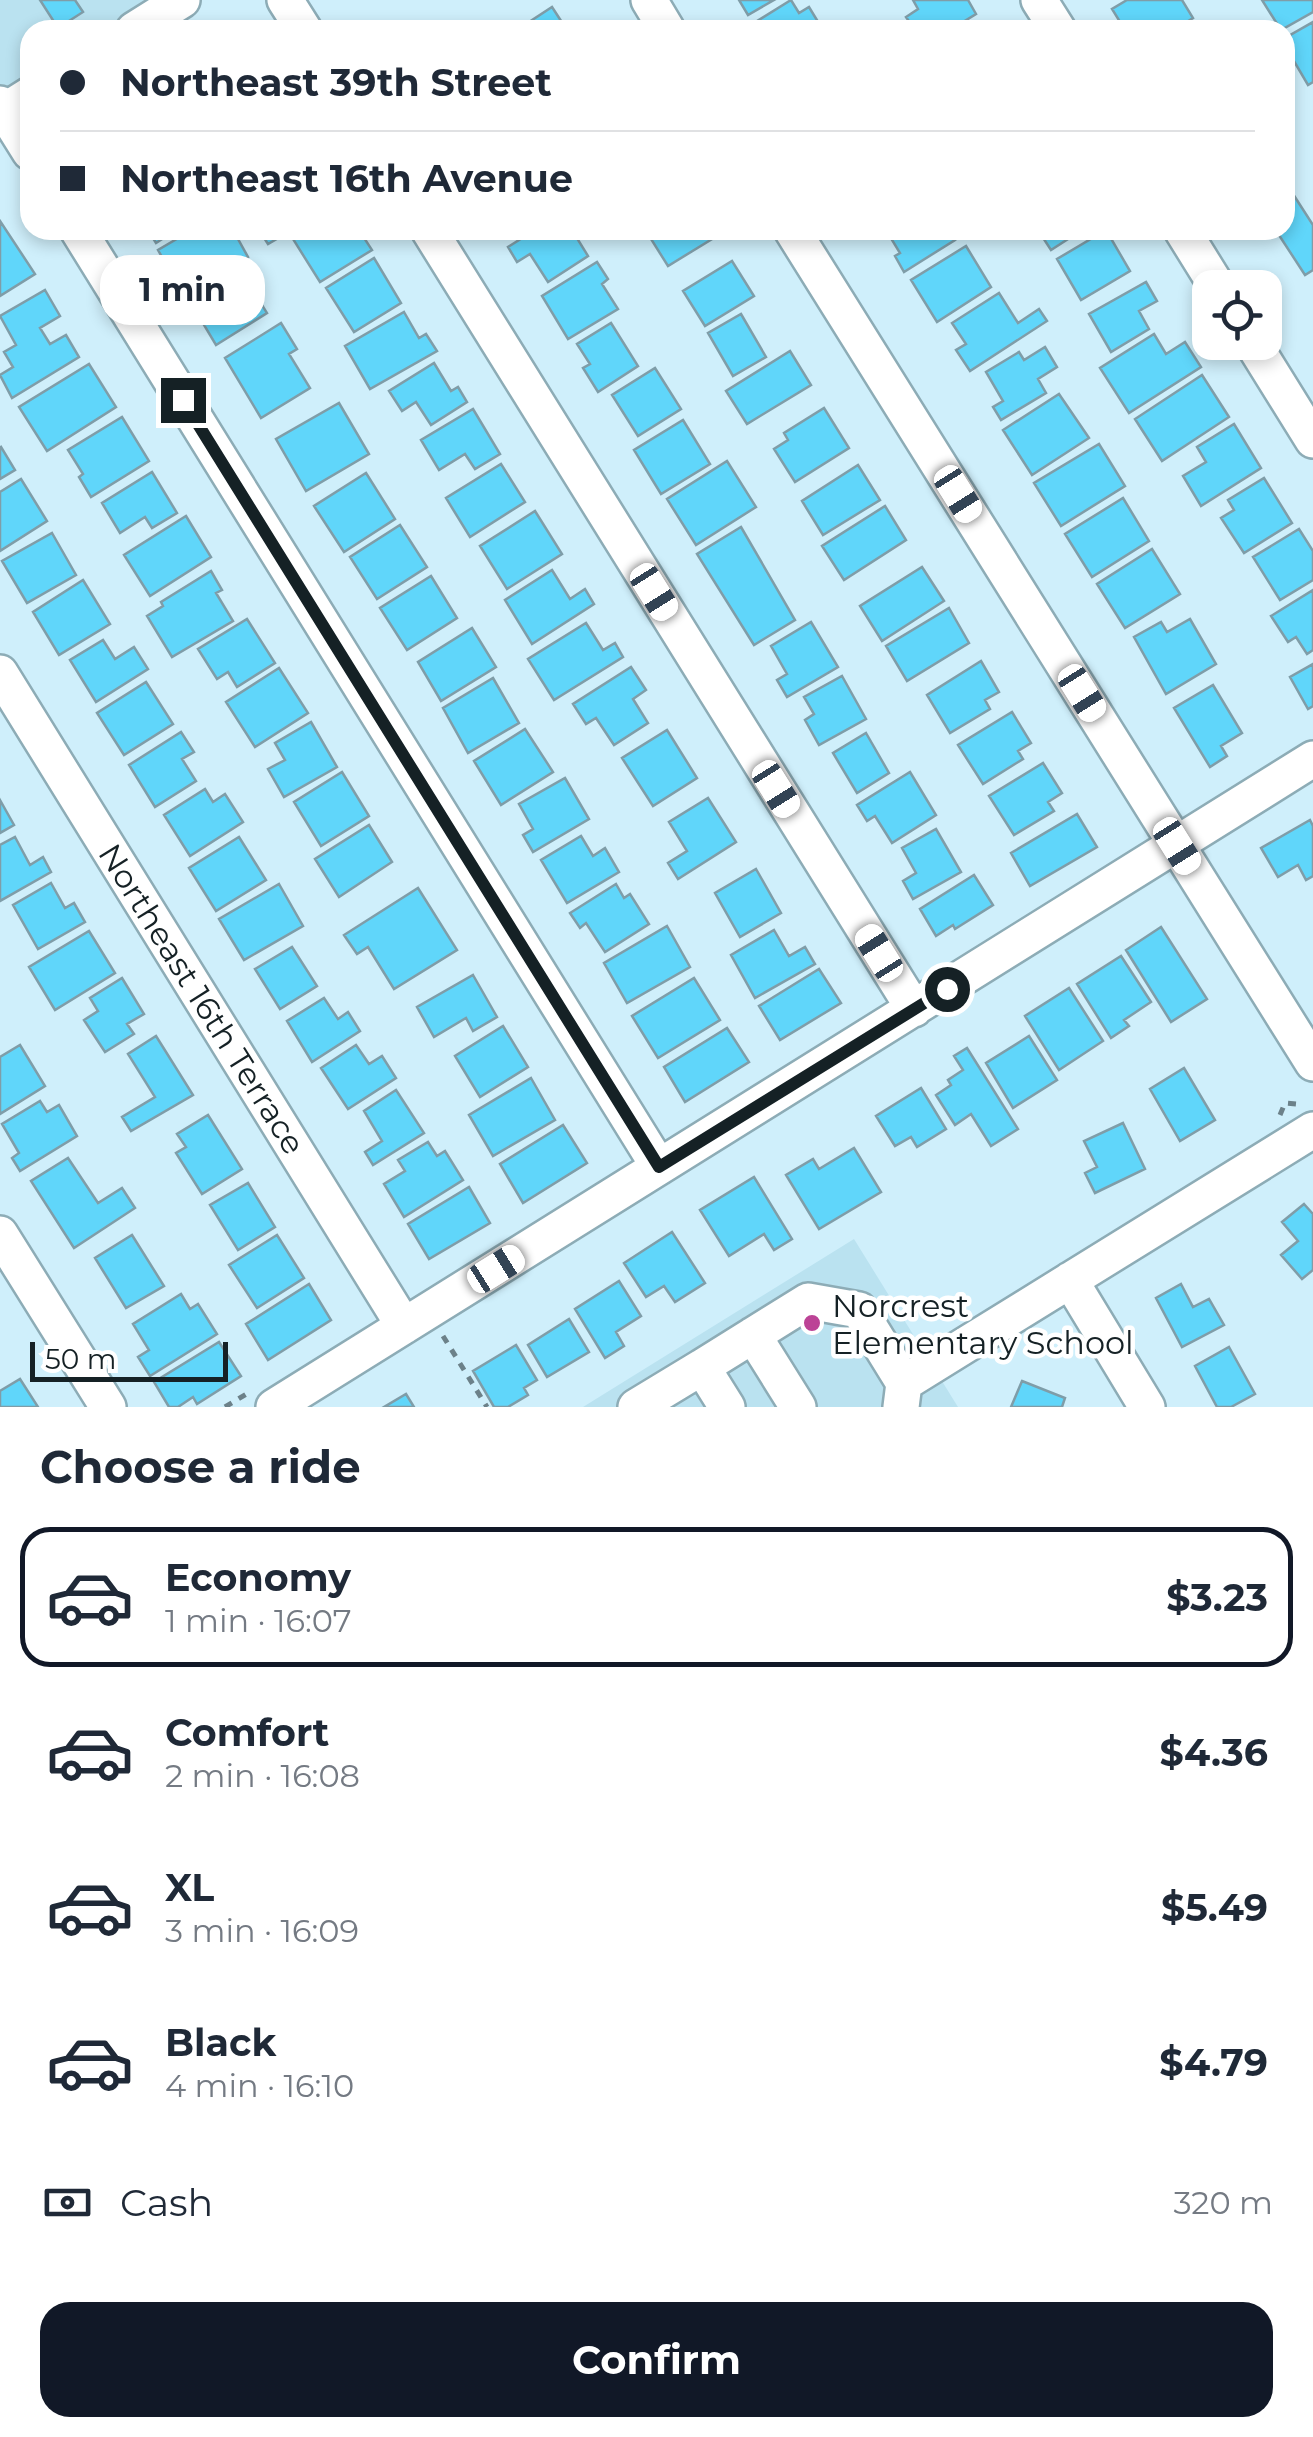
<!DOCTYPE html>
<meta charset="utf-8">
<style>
body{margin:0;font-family:Montserrat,sans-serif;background:#f6f6f7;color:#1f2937;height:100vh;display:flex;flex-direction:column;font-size:38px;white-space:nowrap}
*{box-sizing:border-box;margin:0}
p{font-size:32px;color:#747a83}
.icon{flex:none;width:55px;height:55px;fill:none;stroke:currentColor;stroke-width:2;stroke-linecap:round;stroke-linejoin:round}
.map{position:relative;height:1407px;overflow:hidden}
.side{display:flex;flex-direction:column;background:#fff;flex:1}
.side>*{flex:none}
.guide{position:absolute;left:20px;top:20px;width:1275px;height:220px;border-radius:30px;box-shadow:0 5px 15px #0003;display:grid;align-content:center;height:220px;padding:0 40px;background:#fff}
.fabs{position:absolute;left:1192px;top:270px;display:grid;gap:20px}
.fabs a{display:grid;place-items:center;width:90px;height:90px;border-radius:20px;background:#fff;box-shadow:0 5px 15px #0003;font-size:50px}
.scale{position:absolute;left:30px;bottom:25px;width:198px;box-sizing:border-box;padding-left:10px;border:5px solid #152125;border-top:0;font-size:28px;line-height:35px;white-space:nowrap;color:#152125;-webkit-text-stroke:8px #fff;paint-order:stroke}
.end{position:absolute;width:45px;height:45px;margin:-22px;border:12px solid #152125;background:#fff;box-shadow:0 0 0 5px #fff}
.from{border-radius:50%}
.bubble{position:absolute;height:70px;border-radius:30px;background:#fff;box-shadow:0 5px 15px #0003;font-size:32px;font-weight:700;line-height:70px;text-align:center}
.car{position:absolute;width:30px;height:60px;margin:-30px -15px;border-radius:12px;box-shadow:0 0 8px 2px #0007;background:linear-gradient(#fff 24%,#345 0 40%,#fff 0 76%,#345 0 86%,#fff 0)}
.guide b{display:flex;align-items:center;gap:35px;height:95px;font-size:38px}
.guide b+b{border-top:2px solid #e0e1e3}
.guide i{width:25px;height:25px;background:#1f2937}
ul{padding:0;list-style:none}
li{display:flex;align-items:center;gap:30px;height:140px;margin:0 20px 15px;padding:0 20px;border:5px solid transparent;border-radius:30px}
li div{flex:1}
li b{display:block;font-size:38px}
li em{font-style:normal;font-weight:700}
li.on{border-color:#111827}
li>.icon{width:90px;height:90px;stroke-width:1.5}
h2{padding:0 40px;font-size:45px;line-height:120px}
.pay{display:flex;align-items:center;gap:25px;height:110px;padding:0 40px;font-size:38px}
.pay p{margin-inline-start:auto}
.button{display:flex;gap:20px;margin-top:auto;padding:20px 40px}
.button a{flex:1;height:115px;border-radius:30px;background:#111827;color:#fff;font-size:40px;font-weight:700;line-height:115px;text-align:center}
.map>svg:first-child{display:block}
</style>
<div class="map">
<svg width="1313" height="1407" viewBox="0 0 1313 1407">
<rect width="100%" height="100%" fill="#cfeffb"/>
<path fill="#bae2f0" d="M0,0H170L121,30H30V87L0,105Z
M854,1239L958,1407H583Z"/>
<path fill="#60d6fa" stroke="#7f9da8" stroke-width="2.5" d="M40,0H75L83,12L58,28Z
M739,0H774L748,15Z
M791,0L799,13L809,7L823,30H758L754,23Z
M913,0H968L976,14L950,30H915L906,17L918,9Z
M1127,0H1182L1193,18L1174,30H1125L1112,9Z
M1262,0H1313V12L1281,30Z
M552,7L567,30H521L520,28Z
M1313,22V82L1308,85L1285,46V38Z
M1293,194L1313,225V270L1305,275L1277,232L1271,236L1268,230H1285V199Z
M0,221L35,274L0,296Z
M148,230H176L156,243Z
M192,230H233L248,257L202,284L190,263L171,273L158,250Z
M259,230H292L268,244Z
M307,230H359L372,250L320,282L293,239Z
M535,230H572L588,256L548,282L530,254L517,262L508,247Z
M714,230L717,236L668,266L646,231Z
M886,230H949L955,240L904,272L895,256L900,253Z
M1038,230H1082L1051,250Z
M1106,230L1130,271L1081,300L1057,259Z
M966,246L991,287L937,322L911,280Z
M374,258L401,303L354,332L326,288Z
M732,261L754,296L705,326L683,291Z
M597,262L608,279L602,284L618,309L568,339L542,296Z
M241,271L267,313L216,345L204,325L215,318L201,296Z
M1146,282L1157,301L1139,311L1149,329L1111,352L1089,314Z
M45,290L60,316L40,328L50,344L66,335L79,357L12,398L0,375L13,367L4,352L16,345L0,316Z
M999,293L1018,323L1039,309L1047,321L970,371L956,350L966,344L952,323Z
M404,312L419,338L426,334L437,351L370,389L345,346Z
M741,314L766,357L733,376L708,333Z
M281,323L297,349L289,354L310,388L261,418L225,358Z
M611,323L638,366L598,392L583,368L590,364L577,344Z
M1154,334L1166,354L1185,342L1201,367L1129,413L1100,368Z
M1045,347L1057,367L1038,379L1046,393L1001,420L993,407L1003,401L986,372L1019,352L1024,360Z
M790,351L811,385L747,424L726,391Z
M434,363L451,391L458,387L467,402L431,425L416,402L402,411L389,391Z
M89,364L116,407L47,451L19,407Z
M655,368L681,409L638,436L612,395Z
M1202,375L1229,417L1162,461L1135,419Z
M1059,394L1089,438L1032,475L1003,430Z
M339,403L369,454L306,491L276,439Z
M824,408L849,448L795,482L774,449L788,440L784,433Z
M473,409L500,454L475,469L465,454L439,470L421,440Z
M122,417L149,461L91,497L79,477L83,474L68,450Z
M683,420L710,464L661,494L634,450Z
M1234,424L1261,468L1201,506L1183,476L1206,462L1197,447Z
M1099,444L1125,486L1061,526L1034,483Z
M1,447L15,470L0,479V448Z
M727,461L756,507L696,545L667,499Z
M501,464L525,502L470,537L446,498Z
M858,465L880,500L823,535L802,501Z
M152,472L177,513L152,528L145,517L120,533L102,503Z
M366,473L395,519L344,552L314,506Z
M1264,478L1292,523L1244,553L1221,518L1234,510L1228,500Z
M21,479L47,521L0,551V492Z
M1123,498L1149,541L1092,577L1065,534Z
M885,506L906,540L844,580L822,546Z
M535,511L562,554L507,589L480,546Z
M186,516L211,557L150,596L124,555Z
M400,525L427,567L377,599L350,557Z
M741,527L795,620L754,645L697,554Z
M1299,529L1313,551V580L1280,600L1253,557Z
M52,533L76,575L27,603L2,561Z
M1152,549L1180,594L1125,628L1097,584Z
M922,567L944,601L882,641L860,606Z
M552,570L570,599L585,589L594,604L532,644L505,600Z
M211,571L222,590L216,593L233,621L172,657L147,616L163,606L161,602Z
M431,576L457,618L407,650L380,608Z
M83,580L110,624L59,655L33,612Z
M1313,590V650L1307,654L1296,637L1288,642L1271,616Z
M949,608L969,643L907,681L886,646Z
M247,619L275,663L237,687L228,672L217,679L198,649Z
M1190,619L1216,664L1166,694L1134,637L1161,622L1167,632Z
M811,622L838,667L787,697L777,680L787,674L771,646Z
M586,623L603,650L615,643L623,657L554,700L528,659Z
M472,628L496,667L441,701L418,662Z
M103,640L115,659L134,647L148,669L96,702L70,660Z
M981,661L999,692L985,700L990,709L950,733L927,695Z
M1313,664V706L1308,709L1290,677Z
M631,667L646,690L633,699L648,723L614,745L596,718L586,724L573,704Z
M279,668L308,713L255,747L226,702Z
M842,676L866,719L819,745L805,720L814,714L804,697Z
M493,678L519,723L468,753L443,708Z
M146,682L173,724L124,755L97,713Z
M1213,685L1242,733L1221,746L1227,756L1210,767L1174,708Z
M1012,712L1031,743L1018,751L1023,759L983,784L958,745Z
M311,722L337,767L284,797L268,769L285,760L275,743Z
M525,729L553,772L501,805L474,761Z
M667,730L697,778L653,806L622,758Z
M181,732L194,752L182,759L196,781L155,807L129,765Z
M866,733L889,773L857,793L833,753Z
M1043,763L1062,793L1048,802L1054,811L1014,835L989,796Z
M342,772L369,816L321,846L294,802Z
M910,772L936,815L892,843L875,816L867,821L857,805Z
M565,778L589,819L533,852L523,835L533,829L519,804Z
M205,789L213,802L225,794L243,822L190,856L164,815Z
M708,798L736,842L678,879L668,863L687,851L669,822Z
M0,800L14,825L0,833Z
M1077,814L1097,847L1030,886L1011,853Z
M1310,820L1313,826V876L1306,880L1298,865L1278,877L1261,848Z
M369,825L392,862L339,897L315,859Z
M936,829L961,872L913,899L903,881L916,873L902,848Z
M581,836L593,856L605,848L619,872L567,903L541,860Z
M15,837L30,865L43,857L51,872L0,901V845Z
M239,837L266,880L216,911L189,868Z
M756,869L781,913L740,937L715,893Z
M974,875L993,905L955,929L953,925L936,936L920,909Z
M51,883L65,908L74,903L85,922L38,949L13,905Z
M279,884L303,926L244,960L219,919Z
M616,884L624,898L630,894L649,924L605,952L586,923L580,928L570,913Z
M418,888L457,950L394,989L368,947L357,954L344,935Z
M667,926L690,967L627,1003L604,963Z
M1161,927L1207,999L1171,1022L1126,950Z
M774,930L789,956L805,947L815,964L755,998L731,955Z
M89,931L115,973L55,1010L29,967Z
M292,947L317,986L280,1009L255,969Z
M1121,956L1151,1002L1124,1020L1129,1026L1111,1038L1077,984Z
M819,969L841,1003L780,1040L759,1006Z
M473,975L497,1017L473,1031L466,1018L434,1037L417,1007Z
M122,978L144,1014L127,1024L134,1034L105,1052L84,1020L98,1011L90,998Z
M694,978L720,1020L658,1058L632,1016Z
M1069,988L1103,1041L1059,1070L1025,1016Z
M324,998L338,1019L348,1012L360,1031L312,1062L287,1021Z
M503,1026L528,1067L480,1097L455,1056Z
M727,1028L749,1062L685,1102L664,1067Z
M156,1036L193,1095L131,1131L122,1117L155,1097L128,1054Z
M1029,1036L1057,1080L1013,1108L986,1063Z
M20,1045L45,1086L0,1114V1057Z
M356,1045L369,1064L382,1056L396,1078L348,1109L321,1068Z
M967,1048L1018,1129L991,1146L971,1114L955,1125L936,1095L951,1085L948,1080L963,1070L954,1056Z
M1184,1068L1215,1120L1180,1141L1150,1089Z
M531,1078L555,1120L493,1156L469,1115Z
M921,1088L946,1129L917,1147L911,1137L895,1146L876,1116Z
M396,1090L424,1133L373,1165L365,1152L382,1141L364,1111Z
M40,1101L47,1112L59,1105L77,1136L20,1171L12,1158L19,1153L2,1124Z
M208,1115L242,1169L202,1194L176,1153L186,1147L177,1134Z
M1123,1123L1145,1169L1095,1193L1085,1173L1097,1167L1084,1141Z
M563,1125L587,1163L523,1203L500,1164Z
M428,1142L437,1156L445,1151L463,1180L404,1217L384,1184L405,1171L398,1160Z
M854,1148L881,1192L819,1229L786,1175L813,1159L819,1169Z
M68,1158L98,1203L122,1188L135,1208L74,1248L31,1181Z
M754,1177L792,1239L774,1250L764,1234L729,1256L700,1210Z
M248,1183L275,1227L238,1250L210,1205Z
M469,1187L490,1223L429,1259L408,1224Z
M1304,1204L1313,1214V1270L1302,1279L1281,1255L1298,1241L1282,1222Z
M672,1232L705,1283L675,1302L664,1286L646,1297L624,1263Z
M132,1235L164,1286L126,1308L95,1258Z
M277,1235L304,1278L257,1308L229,1265Z
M619,1281L641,1316L616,1332L624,1346L605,1358L575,1309Z
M309,1284L331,1320L268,1360L246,1324Z
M1181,1284L1193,1307L1209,1299L1224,1325L1182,1347L1156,1298Z
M181,1294L190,1309L198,1304L217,1334L150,1376L138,1357L149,1350L133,1324Z
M569,1319L589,1352L547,1377L528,1345Z
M219,1342L241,1376L197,1404L193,1397L178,1407H169L154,1382Z
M516,1345L537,1380L524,1388L528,1395L508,1407H494L473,1371Z
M1229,1347L1255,1394L1231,1407H1217L1195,1366Z
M20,1379L38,1407H0V1391Z
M1022,1381L1065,1398L1062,1407H1011Z
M406,1394L414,1407H384Z"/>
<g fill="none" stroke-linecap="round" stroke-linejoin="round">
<g stroke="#8dacb6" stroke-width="40">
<path id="minor" d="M285,0L304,30
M649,0L667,30
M1039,0L1058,30
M134,30L182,0
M0,104L30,152
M0,114L30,95
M78,230L659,1167
M429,230L914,1009
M792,230L1313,1063
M1182,230L1218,288
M1252,342L1313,440
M0,673L404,1326
M0,1234L108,1407
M1070,1280L1147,1407
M753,1335L798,1407
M904,1383L1313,1130
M274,1407L1313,759
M636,1407L702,1367
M727,1407L702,1367L808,1301L859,1310L904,1383L901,1407"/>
</g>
<path stroke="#6c8189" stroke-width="5" stroke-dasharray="8 8" stroke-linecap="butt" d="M1280,1115L1285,1103L1296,1104
M443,1336L487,1407
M225,1407L248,1393"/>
<use href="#minor" stroke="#fff" stroke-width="35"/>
</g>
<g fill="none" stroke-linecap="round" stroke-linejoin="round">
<path stroke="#152125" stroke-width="12" d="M183,400L659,1167L947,989"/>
</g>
<circle fill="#bc4396" stroke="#fff" stroke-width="4" cx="812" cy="1323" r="10"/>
<g text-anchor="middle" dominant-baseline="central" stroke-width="9" stroke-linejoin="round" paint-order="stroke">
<g font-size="32" fill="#152125" stroke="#fff">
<text transform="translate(202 999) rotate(58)">Northeast 16th Terrace</text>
</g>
<g font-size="32" fill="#152125" stroke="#fff" text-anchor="start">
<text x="832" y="1305">Norcrest<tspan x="832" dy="37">Elementary School</tspan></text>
</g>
</g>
</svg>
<div class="fabs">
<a><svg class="icon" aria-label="locate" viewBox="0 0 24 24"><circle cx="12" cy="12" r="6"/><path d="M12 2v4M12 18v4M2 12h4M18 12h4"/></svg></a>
</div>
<div class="scale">50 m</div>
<i class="end from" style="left:947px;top:989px"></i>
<i class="end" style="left:183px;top:400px"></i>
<div class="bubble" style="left:100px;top:255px;width:165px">1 min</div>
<i class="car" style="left:958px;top:494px;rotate:148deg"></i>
<i class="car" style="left:654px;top:592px;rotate:148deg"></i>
<i class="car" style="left:1082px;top:693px;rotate:148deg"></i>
<i class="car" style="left:776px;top:789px;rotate:148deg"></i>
<i class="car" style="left:1177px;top:846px;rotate:148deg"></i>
<i class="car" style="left:879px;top:953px;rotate:328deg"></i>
<i class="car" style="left:496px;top:1269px;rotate:58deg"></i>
<div class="guide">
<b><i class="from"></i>Northeast 39th Street</b>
<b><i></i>Northeast 16th Avenue</b>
</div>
</div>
<section class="side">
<h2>Choose a ride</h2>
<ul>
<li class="on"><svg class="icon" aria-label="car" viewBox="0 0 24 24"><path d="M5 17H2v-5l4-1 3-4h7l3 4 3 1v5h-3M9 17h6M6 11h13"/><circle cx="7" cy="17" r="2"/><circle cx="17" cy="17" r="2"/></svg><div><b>Economy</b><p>1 min · 16:07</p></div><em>$3.23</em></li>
<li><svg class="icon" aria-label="car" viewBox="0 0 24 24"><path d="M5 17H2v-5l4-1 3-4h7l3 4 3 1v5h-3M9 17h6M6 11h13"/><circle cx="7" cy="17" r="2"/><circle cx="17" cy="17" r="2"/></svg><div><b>Comfort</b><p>2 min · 16:08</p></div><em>$4.36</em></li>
<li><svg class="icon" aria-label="car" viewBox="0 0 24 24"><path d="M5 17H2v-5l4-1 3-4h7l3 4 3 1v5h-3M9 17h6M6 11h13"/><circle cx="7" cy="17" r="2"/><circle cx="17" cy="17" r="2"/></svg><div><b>XL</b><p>3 min · 16:09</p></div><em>$5.49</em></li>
<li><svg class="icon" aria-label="car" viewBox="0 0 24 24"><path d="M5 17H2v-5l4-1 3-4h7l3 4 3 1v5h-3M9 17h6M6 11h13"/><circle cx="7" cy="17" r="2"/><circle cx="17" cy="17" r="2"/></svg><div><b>Black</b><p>4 min · 16:10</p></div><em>$4.79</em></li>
</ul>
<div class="pay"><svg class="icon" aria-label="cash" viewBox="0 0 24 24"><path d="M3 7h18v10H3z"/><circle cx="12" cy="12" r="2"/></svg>Cash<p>320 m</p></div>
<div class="button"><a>Confirm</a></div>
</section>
